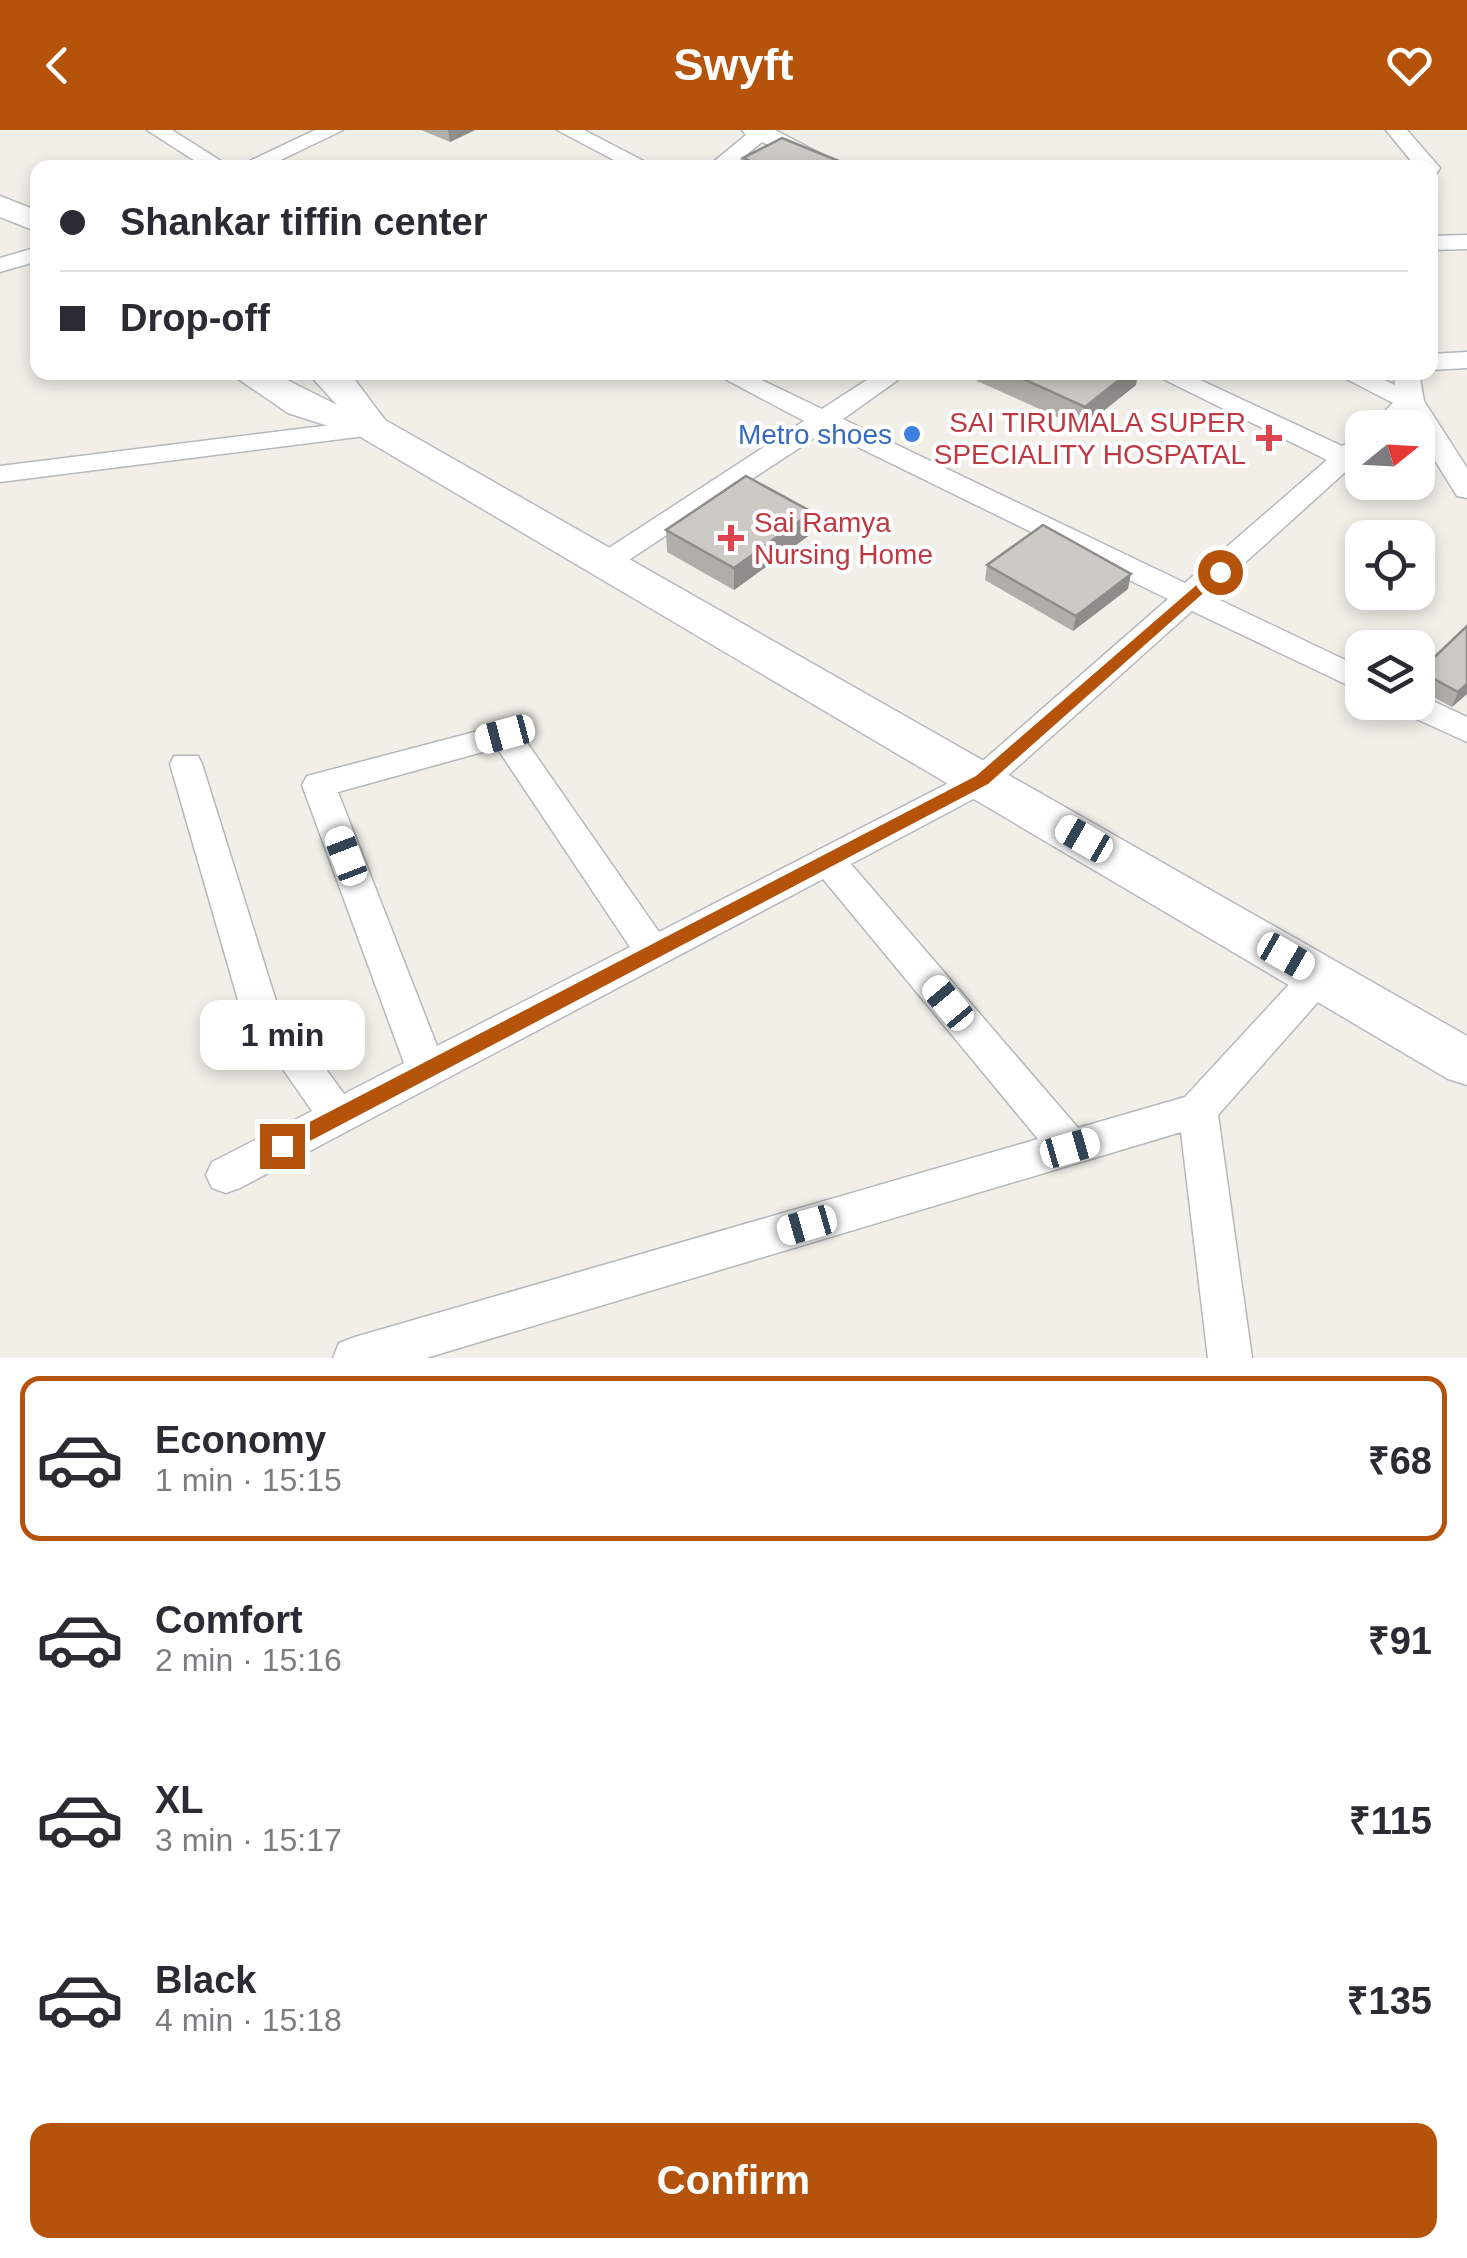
<!DOCTYPE html>
<meta charset="utf-8">
<style>
body{margin:0;font-family:Arial,sans-serif;background:#f7f7f7;color:#2b2b33;height:100vh;display:flex;flex-direction:column;font-size:38px;white-space:nowrap}
*{box-sizing:border-box;margin:0}
p{font-size:32px;color:#7c7c81}
.icon{flex:none;width:55px;height:55px;fill:none;stroke:currentColor;stroke-width:2;stroke-linecap:round;stroke-linejoin:round}
.map{position:relative;height:1228px;overflow:hidden}
.details{display:flex;flex-direction:column;background:#fff;flex:1}
.details>*{flex:none}
.banner{position:absolute;left:30px;top:30px;width:1408px;height:220px;border-radius:20px;box-shadow:0 5px 15px #0003;display:grid;align-content:center;height:220px;padding:0 30px;background:#fff}
.needle{width:65px;rotate:72deg}
.fabs{position:absolute;left:1345px;top:280px;display:grid;gap:20px}
.fabs a{display:grid;place-items:center;width:90px;height:90px;border-radius:20px;background:#fff;box-shadow:0 5px 15px #0003;font-size:50px}
.end{position:absolute;width:45px;height:45px;margin:-22px;border:12px solid #b45309;background:#fff;box-shadow:0 0 0 5px #fff}
.from{border-radius:50%}
.bubble{position:absolute;height:70px;border-radius:20px;background:#fff;box-shadow:0 5px 15px #0003;font-size:32px;font-weight:800;line-height:70px;text-align:center}
.car{position:absolute;width:30px;height:60px;margin:-30px -15px;border-radius:12px;box-shadow:0 0 8px 2px #0007;background:linear-gradient(#fff 24%,#345 0 40%,#fff 0 76%,#345 0 86%,#fff 0)}
.banner b{display:flex;align-items:center;gap:35px;height:95px;font-size:38px}
.banner b+b{border-top:2px solid #e1e1e2}
.banner i{width:25px;height:25px;background:#2b2b33}
ul{padding:18px 0 0;list-style:none}
li{display:flex;align-items:center;gap:30px;height:165px;margin:0 20px 15px;padding:0 10px;border:5px solid transparent;border-radius:20px}
li div{flex:1}
li b{display:block;font-size:38px}
li em{font-style:normal;font-weight:800}
li.on{border-color:#b45309}
li>.icon{width:90px;height:90px;stroke-width:1.5}
.cta{display:flex;gap:20px;margin-top:auto;padding:20px 30px}
.cta a{flex:1;height:115px;border-radius:20px;background:#b45309;color:#fff;font-size:40px;font-weight:800;line-height:115px;text-align:center}
header{display:flex;justify-content:space-between;align-items:center;height:130px;padding:0 30px;background:#b45309;color:#fff;font-size:45px;font-weight:800}
.map>svg:first-child{display:block}
</style>
<header><svg class="icon" aria-label="back" viewBox="0 0 24 24"><path d="M15 5l-7 7 7 7"/></svg>Swyft<svg class="icon" aria-label="heart" viewBox="0 0 24 24"><path d="M12 20l-8-8c-3-5 5-10 8-4 3-6 11-1 8 4z"/></svg></header>
<div class="map">
<svg width="1467" height="1228" viewBox="0 0 1467 1228">
<rect width="100%" height="100%" fill="#f1efe8"/>
<g fill="none" stroke-linecap="round" stroke-linejoin="round">
<g stroke="#b5b8bc" stroke-width="3">
<path id="minor" d="M147,0H172L232,38H206Z
M315,0H343L264,38H235Z
M557,0H584L657,38H629Z
M742,0H775L848,38H819L762,12L730,38H706L746,5Z
M1386,0H1407L1440,38L1437,43L1417,38Z
M1467,105V119L1430,120V106Z
M38,117V131L0,142V128Z
M1467,222V238L1430,240V224Z
M712,242H745L822,279L879,242H909L843,289L1185,453L1327,330L1149,242H1183L1342,316L1362,305V327L1209,465L1362,538V562L1192,481L994,658L851,734L1078,998L1185,967L1307,835L1320,830L1333,835L1338,845L1333,855L1218,985L1252,1228H1208L1181,1002L426,1228H333L339,1213L355,1207L1038,1009L823,749L240,1058L226,1063L212,1058L206,1045L212,1032L312,981L240,877L170,634L174,626H198L202,634L276,871L344,964L404,933L302,655L307,646L505,594L516,597L659,802L970,642L1168,469L825,301L615,439H595L590,433L595,427L804,291ZM497,618L630,817L437,916L338,662Z
M1333,242H1367L1395,255L1393,242H1419L1424,271L1467,338V368L1457,366L1408,287L1396,298H1367L1393,273Z
M372,290L385,298L381,304L0,352V336Z
M1418,564L1467,587V612L1397,580L1392,572H1418Z"/>
</g>
<g stroke="#b6babf" stroke-width="3">
<path id="secondary" d="M0,66L38,81V102L0,87Z
M228,242H271L337,275L307,242H349L385,290L1467,906V955L1448,949L359,306L288,283Z"/>
</g>
<use href="#minor" fill="#fff" fill-rule="evenodd"/>
<use href="#secondary" fill="#fff" fill-rule="evenodd"/>
</g>
<path fill="#afaea9" d="M421,0H475L450,12Z
M743,28L856,38H743Z
M978,242H1138L1136,255L1082,298L977,251Z
M812,382L811,404L734,460L667,422L666,400Z
M987,435L1128,459L1073,501L985,450Z
M1467,496V564L1452,577L1418,559V549L1420,541Z"/>
<path fill="#8f8d8a" d="M448,0H475L450,12Z
M1129,242H1138L1136,255L1082,298L1085,277Z
M812,382L811,404L734,460V438Z
M1131,444L1128,459L1073,501L1076,486Z
M1467,554V564L1452,577L1458,562Z"/>
<path fill="#cccac5" stroke="#8f8d8a" stroke-width="2.5" d="M782,8L856,38H765L743,28Z
M272,32L282,38H260Z
M1008,242H1129L1085,277Z
M746,346L812,382L734,438L666,400Z
M1043,395L1131,444L1076,486L987,435Z
M1467,496V554L1458,562L1420,541Z"/>
<path fill="#b45309" d="M1215,439L1227,442L988,654L289,1022H275V1010L976,646Z"/>
<circle fill="#3f7fe0" stroke="#fff" stroke-width="4" cx="912" cy="304" r="10"/>
<g fill="#e0444e" stroke="#fff" stroke-width="4">
<path d="M1264 293h10v10h10v10h-10v10h-10v-10h-10v-10h10z"/>
<path d="M726 393h10v10h10v10h-10v10h-10v-10h-10v-10h10z"/>
</g>
<g text-anchor="middle" dominant-baseline="central" stroke-width="8" stroke-linejoin="round" paint-order="stroke">
<g font-size="28" fill="#be3a42" stroke="#fff" text-anchor="end">
<text x="1246" y="292">SAI TIRUMALA SUPER<tspan x="1246" dy="32">SPECIALITY HOSPATAL</tspan></text>
<text x="754" y="392" text-anchor="start">Sai Ramya<tspan x="754" dy="32">Nursing Home</tspan></text>
</g>
<g font-size="28" fill="#366cbe" stroke="#fff" text-anchor="end">
<text x="892" y="304">Metro shoes</text>
</g>
</g>
</svg>
<div class="fabs">
<a><svg class="needle" viewBox="-14 -14 28 28"><path d="M0-13l5 13h-10z" fill="#e53935"/><path d="M0 13l5-13h-10z" fill="#7c7c81"/></svg></a>
<a><svg class="icon" aria-label="locate" viewBox="0 0 24 24"><circle cx="12" cy="12" r="6"/><path d="M12 2v4M12 18v4M2 12h4M18 12h4"/></svg></a>
<a><svg class="icon" aria-label="layers" viewBox="0 0 24 24"><path d="M12 4l9 5-9 5-9-5zM3 14l9 5 9-5"/></svg></a>
</div>
<i class="end from" style="left:1220px;top:442px"></i>
<i class="end" style="left:282px;top:1016px"></i>
<div class="bubble" style="left:200px;top:870px;width:165px">1 min</div>
<i class="car" style="left:505px;top:604px;rotate:255deg"></i>
<i class="car" style="left:1084px;top:709px;rotate:300deg"></i>
<i class="car" style="left:346px;top:726px;rotate:339deg"></i>
<i class="car" style="left:1286px;top:826px;rotate:120deg"></i>
<i class="car" style="left:948px;top:873px;rotate:320deg"></i>
<i class="car" style="left:1070px;top:1018px;rotate:74deg"></i>
<i class="car" style="left:807px;top:1095px;rotate:254deg"></i>
<div class="banner">
<b><i class="from"></i>Shankar tiffin center</b>
<b><i></i>Drop-off</b>
</div>
</div>
<section class="details">
<ul>
<li class="on"><svg class="icon" aria-label="car" viewBox="0 0 24 24"><path d="M5 17H2v-5l4-1 3-4h7l3 4 3 1v5h-3M9 17h6M6 11h13"/><circle cx="7" cy="17" r="2"/><circle cx="17" cy="17" r="2"/></svg><div><b>Economy</b><p>1 min · 15:15</p></div><em>₹68</em></li>
<li><svg class="icon" aria-label="car" viewBox="0 0 24 24"><path d="M5 17H2v-5l4-1 3-4h7l3 4 3 1v5h-3M9 17h6M6 11h13"/><circle cx="7" cy="17" r="2"/><circle cx="17" cy="17" r="2"/></svg><div><b>Comfort</b><p>2 min · 15:16</p></div><em>₹91</em></li>
<li><svg class="icon" aria-label="car" viewBox="0 0 24 24"><path d="M5 17H2v-5l4-1 3-4h7l3 4 3 1v5h-3M9 17h6M6 11h13"/><circle cx="7" cy="17" r="2"/><circle cx="17" cy="17" r="2"/></svg><div><b>XL</b><p>3 min · 15:17</p></div><em>₹115</em></li>
<li><svg class="icon" aria-label="car" viewBox="0 0 24 24"><path d="M5 17H2v-5l4-1 3-4h7l3 4 3 1v5h-3M9 17h6M6 11h13"/><circle cx="7" cy="17" r="2"/><circle cx="17" cy="17" r="2"/></svg><div><b>Black</b><p>4 min · 15:18</p></div><em>₹135</em></li>
</ul>
<div class="cta"><a>Confirm</a></div>
</section>
